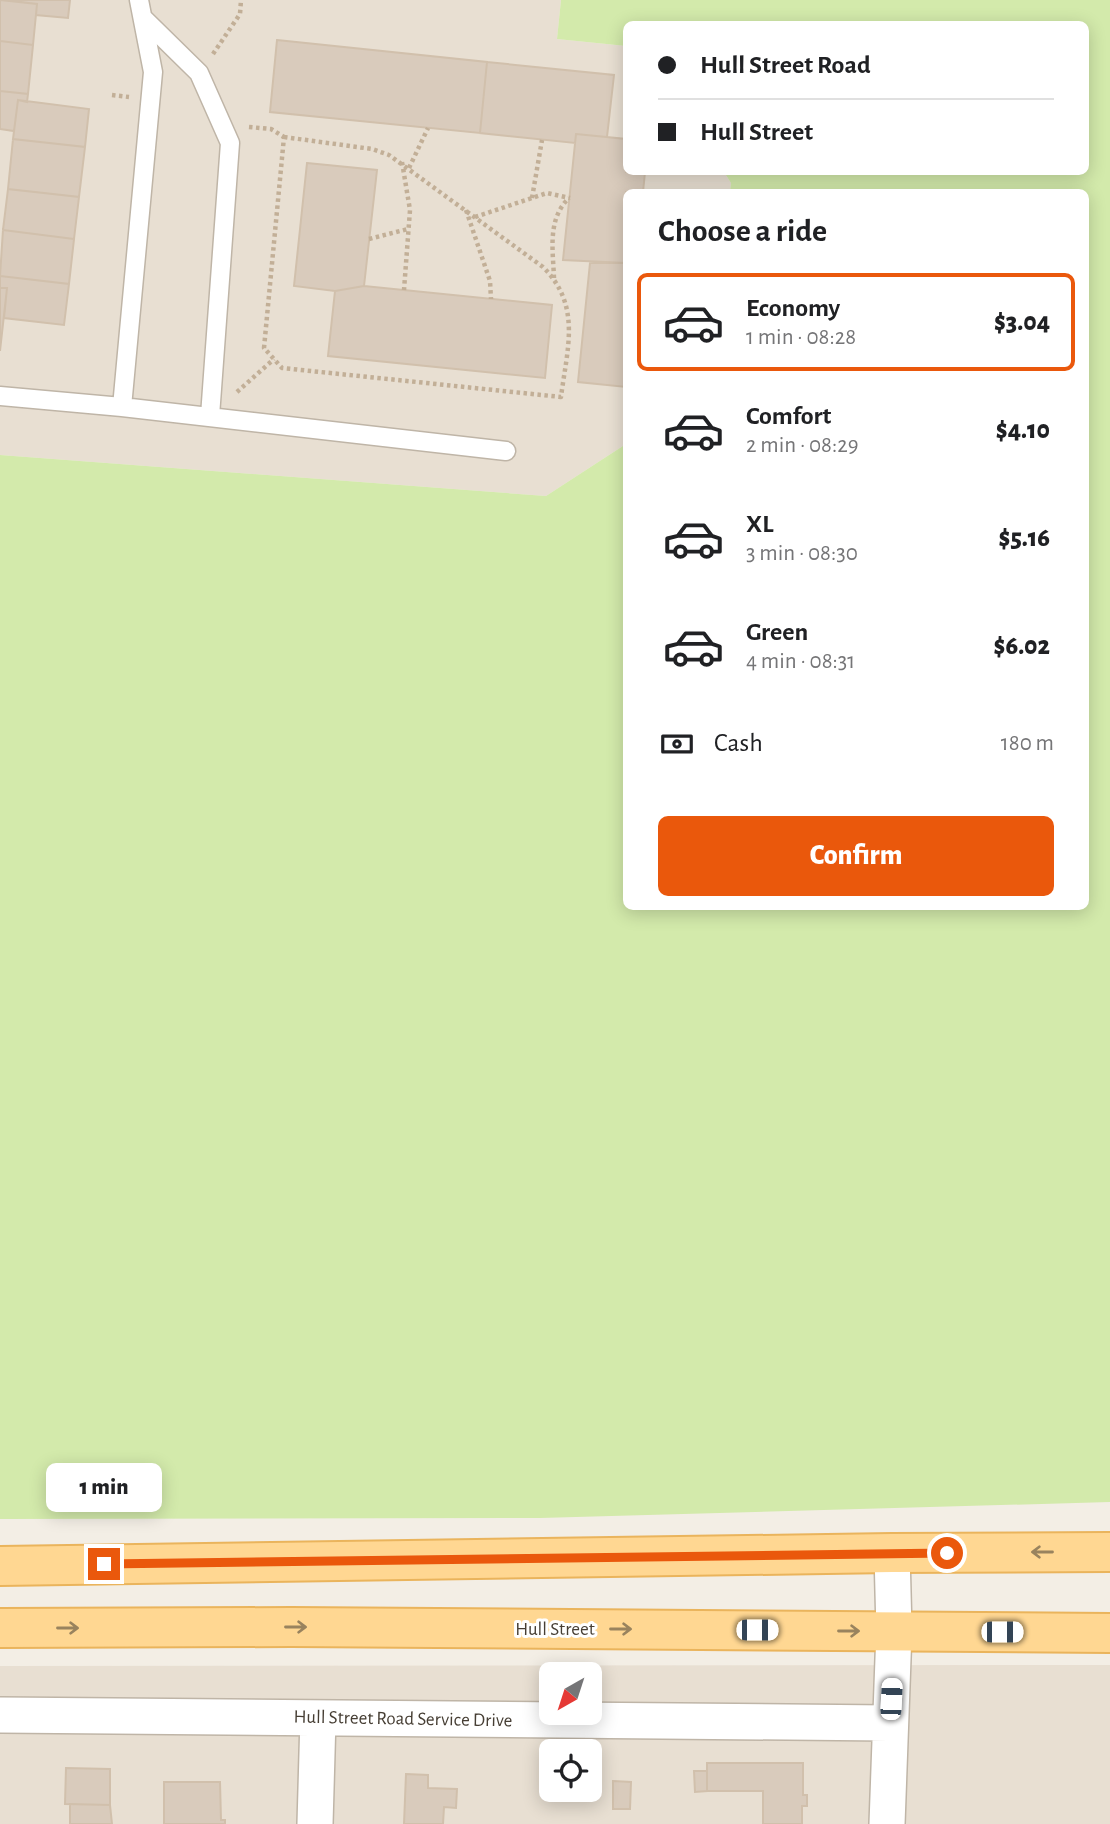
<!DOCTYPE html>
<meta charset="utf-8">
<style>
body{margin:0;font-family:"Alegreya Sans",sans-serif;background:#f6f6f6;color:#202124;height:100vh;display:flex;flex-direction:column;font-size:26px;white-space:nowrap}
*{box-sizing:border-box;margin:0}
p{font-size:23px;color:#757577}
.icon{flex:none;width:38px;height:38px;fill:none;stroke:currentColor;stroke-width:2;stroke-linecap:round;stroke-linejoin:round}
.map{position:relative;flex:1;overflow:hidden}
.sheet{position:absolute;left:623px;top:189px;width:466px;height:721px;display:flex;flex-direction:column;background:#fff;border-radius:10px;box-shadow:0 4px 18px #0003}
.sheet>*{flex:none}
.hud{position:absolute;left:623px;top:21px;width:466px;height:154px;border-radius:10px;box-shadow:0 4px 18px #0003;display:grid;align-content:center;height:154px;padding:0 35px;background:#fff}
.needle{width:46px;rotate:219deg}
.fabs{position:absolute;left:539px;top:1662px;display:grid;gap:14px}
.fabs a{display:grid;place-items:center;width:63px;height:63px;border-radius:10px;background:#fff;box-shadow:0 4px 18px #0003;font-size:35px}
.end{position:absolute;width:32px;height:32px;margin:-16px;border:9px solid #ea580c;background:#fff;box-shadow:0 0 0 4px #fff}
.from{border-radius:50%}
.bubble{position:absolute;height:49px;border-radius:10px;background:#fff;box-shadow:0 4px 18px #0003;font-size:23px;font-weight:800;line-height:49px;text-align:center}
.car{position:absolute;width:21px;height:42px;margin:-21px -10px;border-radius:9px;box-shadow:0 0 5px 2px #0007;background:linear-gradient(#fff 24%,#345 0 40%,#fff 0 76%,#345 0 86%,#fff 0)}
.hud b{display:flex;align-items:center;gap:24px;height:66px;font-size:26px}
.hud b+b{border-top:2px solid #e0e0e0}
.hud i{width:18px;height:18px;background:#202124}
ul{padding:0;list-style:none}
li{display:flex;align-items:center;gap:21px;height:98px;margin:0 14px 10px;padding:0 21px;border:4px solid transparent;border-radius:10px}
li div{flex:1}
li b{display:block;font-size:26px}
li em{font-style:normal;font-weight:800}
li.current{border-color:#ea580c}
li>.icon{width:63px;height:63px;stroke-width:1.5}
h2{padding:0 35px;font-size:32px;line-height:84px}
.pay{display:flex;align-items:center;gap:18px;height:77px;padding:0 35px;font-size:26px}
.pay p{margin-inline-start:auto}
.button{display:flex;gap:14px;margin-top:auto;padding:14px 35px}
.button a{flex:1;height:80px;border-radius:10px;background:#ea580c;color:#fff;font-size:28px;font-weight:800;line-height:80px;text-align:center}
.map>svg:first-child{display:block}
</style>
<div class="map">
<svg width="1110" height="1824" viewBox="0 0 1110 1824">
<rect width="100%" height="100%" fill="#f3eee5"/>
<path fill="#e8dfd2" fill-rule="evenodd" d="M0,0H561L557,39L626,46V172H724L731,183L730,192H626V444L546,496L0,455Z
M1110,1665V1824H0V1666ZM551,1675H590V1713H551ZM551,1752H590V1790H551Z"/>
<path fill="#d3eaab" d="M561,0H1110V1502L540,1518L0,1519V455L546,496L626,444V906H1085V192H730L731,183L724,172H1085V24H626V46L557,39Z"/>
<path fill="#d9cbbc" stroke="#d1c0ac" stroke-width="2" d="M0,0L37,4L33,45L0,41Z
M6,0H70L68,18L36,15L37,4Z
M277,40L487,62L480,133L270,112Z
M0,41L33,45L28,94L0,91Z
M487,62L614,75L607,137L576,134L575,143L480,133Z
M0,91L28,94L27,102L18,100L14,131L0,129Z
M18,100L89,109L85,147L13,139Z
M576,134L626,139V172H645L643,192H626V263L563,260Z
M13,139L85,147L79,197L8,189Z
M307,163L377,170L364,286L335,291L294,286Z
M8,189L79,197L74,239L3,230Z
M3,230L74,239L69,284L0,276Z
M590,263H626V387L578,382Z
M0,276L69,284L64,325L4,318L7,288H0Z
M364,286L552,305L545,378L328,356L335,291Z
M0,288H7L0,351Z
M707,1763H803V1795H807V1806H802V1824H763V1791H707Z
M66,1768L110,1769V1805L65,1804Z
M694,1771H707V1791L695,1792Z
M406,1774L428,1775V1788L457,1789L456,1808L444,1807L443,1824H404Z
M613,1781L631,1782L630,1809H613Z
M164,1782H220L221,1820H225V1824H164Z
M70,1804L110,1805L112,1824H70Z"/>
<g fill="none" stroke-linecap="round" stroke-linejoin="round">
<g stroke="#bfb5a7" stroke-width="21">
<path id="service" d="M144,19L199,73L230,143L210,416
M0,396L122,407L153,72L139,0
M122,407L506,451"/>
</g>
<g stroke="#bfb5a7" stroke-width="38">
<path id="minor" d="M0,1715L889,1723
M315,1824L318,1718
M887,1824L894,1631L892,1553"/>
</g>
<g stroke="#eab45c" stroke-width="42">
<path id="primary" d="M0,1566L892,1553L1110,1552
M0,1628L291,1627L1110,1633"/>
</g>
<path stroke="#c2af97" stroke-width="4.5" stroke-dasharray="3.5 3.5" stroke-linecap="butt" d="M213,54L240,14L241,0
M112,95L129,97
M249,127L271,129L284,137
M284,137L372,149L389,155L543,267C582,306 567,349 561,397L282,368L264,348Z
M402,162L410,210L404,290
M409,168L428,128
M532,198L542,140
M466,210L490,281L491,299
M475,217L547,193L570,198
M369,239L408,229
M554,278C553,250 547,219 569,198
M237,392L274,359"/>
<use href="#service" stroke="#fff" stroke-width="18"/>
<use href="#minor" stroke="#fff" stroke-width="35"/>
<use href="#primary" stroke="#ffd792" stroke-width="38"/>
</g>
<defs><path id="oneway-shaft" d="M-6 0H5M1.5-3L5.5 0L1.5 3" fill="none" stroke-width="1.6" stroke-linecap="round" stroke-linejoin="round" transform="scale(1.75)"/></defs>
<g stroke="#99835e">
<use href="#oneway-shaft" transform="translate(1042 1552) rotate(180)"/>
<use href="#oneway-shaft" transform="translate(296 1627)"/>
<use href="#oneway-shaft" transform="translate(68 1628)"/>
<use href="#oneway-shaft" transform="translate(621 1629)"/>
<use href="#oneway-shaft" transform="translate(849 1631)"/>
</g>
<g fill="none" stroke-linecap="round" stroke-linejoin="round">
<path stroke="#ea580c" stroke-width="9" d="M104,1564L947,1553"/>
</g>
<g text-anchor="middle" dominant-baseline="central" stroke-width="6" stroke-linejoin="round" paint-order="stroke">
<g font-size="19" fill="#463e34" stroke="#fff">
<text x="555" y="1629">Hull Street</text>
<text transform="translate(403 1719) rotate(1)">Hull Street Road Service Drive</text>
</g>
</g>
</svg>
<div class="fabs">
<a><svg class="needle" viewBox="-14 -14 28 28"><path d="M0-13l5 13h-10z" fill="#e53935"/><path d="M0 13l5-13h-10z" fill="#757577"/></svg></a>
<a><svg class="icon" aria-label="locate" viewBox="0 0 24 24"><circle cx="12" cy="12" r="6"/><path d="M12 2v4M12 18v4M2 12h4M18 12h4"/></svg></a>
</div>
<i class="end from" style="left:947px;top:1553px"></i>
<i class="end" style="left:104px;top:1564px"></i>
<div class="bubble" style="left:46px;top:1463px;width:116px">1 min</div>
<i class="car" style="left:757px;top:1630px;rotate:90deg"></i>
<i class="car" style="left:1002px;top:1632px;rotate:90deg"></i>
<i class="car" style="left:891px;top:1699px;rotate:3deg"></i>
<div class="hud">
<b><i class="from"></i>Hull Street Road</b>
<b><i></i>Hull Street</b>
</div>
<section class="sheet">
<h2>Choose a ride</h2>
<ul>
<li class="current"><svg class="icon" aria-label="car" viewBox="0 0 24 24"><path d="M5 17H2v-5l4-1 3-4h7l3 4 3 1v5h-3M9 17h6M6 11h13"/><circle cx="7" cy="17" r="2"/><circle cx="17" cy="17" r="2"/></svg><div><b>Economy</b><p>1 min · 08:28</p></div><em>$3.04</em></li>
<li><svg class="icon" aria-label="car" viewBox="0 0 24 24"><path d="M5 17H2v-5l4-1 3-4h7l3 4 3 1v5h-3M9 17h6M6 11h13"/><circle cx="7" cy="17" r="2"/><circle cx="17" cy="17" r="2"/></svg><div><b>Comfort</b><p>2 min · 08:29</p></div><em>$4.10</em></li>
<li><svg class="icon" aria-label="car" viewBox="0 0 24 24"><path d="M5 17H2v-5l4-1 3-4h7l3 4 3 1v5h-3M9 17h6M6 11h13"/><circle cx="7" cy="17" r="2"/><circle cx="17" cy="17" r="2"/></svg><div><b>XL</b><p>3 min · 08:30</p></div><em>$5.16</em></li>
<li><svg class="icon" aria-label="car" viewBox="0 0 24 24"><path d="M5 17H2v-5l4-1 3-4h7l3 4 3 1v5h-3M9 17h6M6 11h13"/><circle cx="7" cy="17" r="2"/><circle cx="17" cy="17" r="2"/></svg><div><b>Green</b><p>4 min · 08:31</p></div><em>$6.02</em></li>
</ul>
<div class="pay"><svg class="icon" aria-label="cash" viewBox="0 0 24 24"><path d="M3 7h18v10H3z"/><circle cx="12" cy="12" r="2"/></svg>Cash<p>180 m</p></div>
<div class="button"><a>Confirm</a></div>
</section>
</div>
